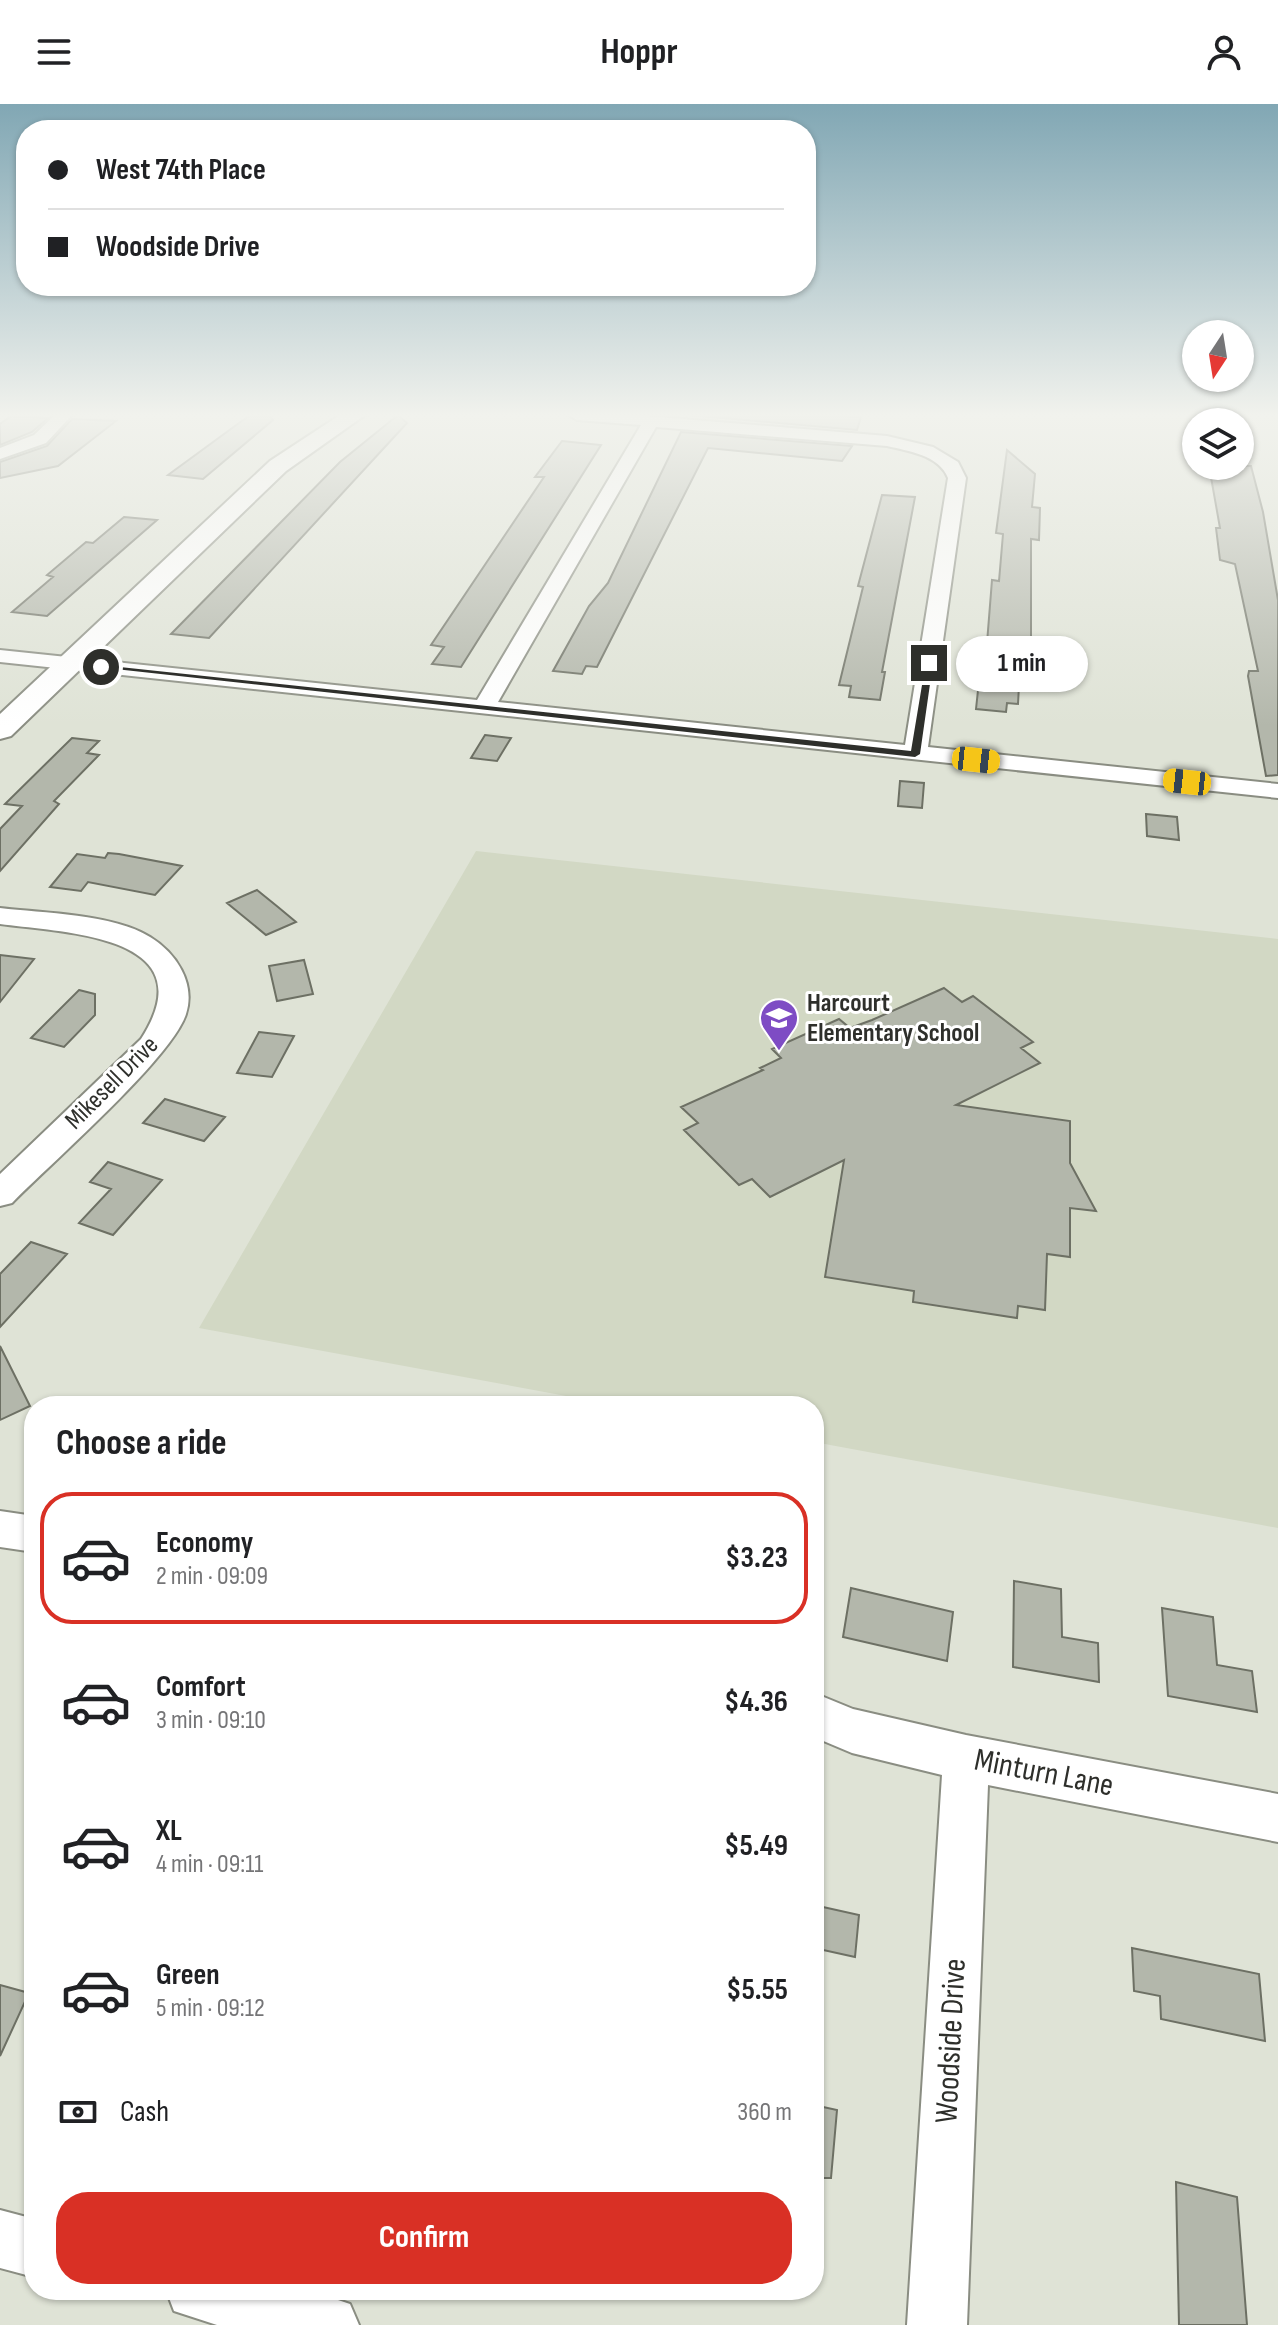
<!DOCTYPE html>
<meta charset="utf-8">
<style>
body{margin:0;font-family:"Sofia Sans Condensed",sans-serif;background:#f6f6f6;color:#202124;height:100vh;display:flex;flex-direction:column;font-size:30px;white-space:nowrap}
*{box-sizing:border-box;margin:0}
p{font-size:26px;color:#757577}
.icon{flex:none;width:44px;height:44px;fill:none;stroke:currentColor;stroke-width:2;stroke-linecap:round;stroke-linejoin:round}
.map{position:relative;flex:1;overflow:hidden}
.sheet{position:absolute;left:24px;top:1292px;width:800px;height:904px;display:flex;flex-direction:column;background:#fff;border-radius:32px;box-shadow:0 2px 6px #0004}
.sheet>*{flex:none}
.guide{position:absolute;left:16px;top:16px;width:800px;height:176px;border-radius:32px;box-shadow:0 2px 6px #0004;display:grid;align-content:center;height:176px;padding:0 32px;background:#fff}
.needle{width:52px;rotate:192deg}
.buttons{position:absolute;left:1182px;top:216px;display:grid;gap:16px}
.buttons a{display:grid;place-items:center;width:72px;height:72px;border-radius:50%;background:#fff;box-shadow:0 2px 6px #0004;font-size:40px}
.end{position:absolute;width:36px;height:36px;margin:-18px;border:10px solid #2e2f2b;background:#fff;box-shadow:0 0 0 4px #fff}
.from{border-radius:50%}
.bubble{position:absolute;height:56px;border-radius:28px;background:#fff;box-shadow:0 2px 6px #0004;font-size:26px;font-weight:700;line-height:56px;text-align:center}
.car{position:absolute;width:24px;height:48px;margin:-24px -12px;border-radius:10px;box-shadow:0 0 6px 2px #0007;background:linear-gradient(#f5c518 24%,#345 0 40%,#f5c518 0 76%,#345 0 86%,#f5c518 0)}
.guide b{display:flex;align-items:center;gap:28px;height:76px;font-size:30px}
.guide b+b{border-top:2px solid #e0e0e0}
.guide i{width:20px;height:20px;background:#202124}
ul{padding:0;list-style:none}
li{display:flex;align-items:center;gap:24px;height:132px;margin:0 16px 12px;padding:0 16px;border:4px solid transparent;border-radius:32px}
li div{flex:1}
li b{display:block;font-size:30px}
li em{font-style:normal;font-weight:700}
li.on{border-color:#d93025}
li>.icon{width:72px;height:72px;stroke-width:1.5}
h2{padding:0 32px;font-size:36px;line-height:96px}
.pay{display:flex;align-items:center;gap:20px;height:88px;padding:0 32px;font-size:30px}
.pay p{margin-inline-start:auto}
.button{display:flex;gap:16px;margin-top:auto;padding:16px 32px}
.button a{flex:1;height:92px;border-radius:32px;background:#d93025;color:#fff;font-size:32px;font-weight:700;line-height:92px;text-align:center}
header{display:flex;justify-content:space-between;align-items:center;height:104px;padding:0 32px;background:#fff;font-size:36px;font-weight:700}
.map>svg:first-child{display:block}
</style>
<header><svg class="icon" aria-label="menu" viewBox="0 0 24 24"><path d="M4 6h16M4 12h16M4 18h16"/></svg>Hoppr<svg class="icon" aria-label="person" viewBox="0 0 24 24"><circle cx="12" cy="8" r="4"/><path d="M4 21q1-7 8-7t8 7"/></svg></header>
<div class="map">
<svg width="1278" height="2221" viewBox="0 0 1278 2221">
<rect width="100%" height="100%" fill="#dfe3d6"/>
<path fill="#d2d8c4" d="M476,747L1278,835V1424L814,1338V1302H620L199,1224Z"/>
<path fill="#b3b7ab" stroke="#6d7064" stroke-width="2" d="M250,311H269L273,316L203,375L168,371Z
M398,311L407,319L209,534L171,530L340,358Z
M690,311H829L861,313L857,326Z
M11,312L48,314L32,328L0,341V320Z
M72,315L116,317L58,362L0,374V358L47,342Z
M681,328L852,342L842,357L708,344L597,563L586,562L582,570L553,567L589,502L608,479Z
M562,337L601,341L461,563L432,560L444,543L431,541L544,373H535Z
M1007,346L1035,370L1032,403L1040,404L1039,436L1031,435V564L1020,563L1018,600L1007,599L1006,608L976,605L979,577H984L992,476L999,477L1003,430L996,429Z
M1209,362H1251L1263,408L1278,496V671L1266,672L1248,572L1249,567H1258L1235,460L1220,456L1216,424H1220Z
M882,391L915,393L882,568H885L880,596L849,593L851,582L839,581L863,483L858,482Z
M124,413L157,416L47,512L12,508L53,473L47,471L86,438L93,439Z
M485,631L511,634L497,657L471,654Z
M72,634L99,637L87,649L99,651L54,697L59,700L0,767V725L22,702L5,700Z
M900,677L924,679L922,704L898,702Z
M1146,710L1177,713L1179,736L1147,732Z
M108,749L119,750L182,762L155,791L88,778L81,787L50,783L77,750L105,754Z
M257,786L278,803L296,818L266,831L227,799Z
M0,851L34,855L0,898Z
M304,856L313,890L277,897L269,862Z
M944,884L962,898L973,892L1033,938L1021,944L1040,959L956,1001L1070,1017V1059L1096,1107L1070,1104V1153L1047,1150L1045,1206L1018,1202L1017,1214L913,1198L914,1187L825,1173L844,1056L770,1093L752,1075L739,1081L684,1026L698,1019L681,1003L763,966L760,964L781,954L772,945L839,915L850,924L872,916Z
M79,886L95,890V911L64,943L31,934Z
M259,928L294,932L272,973L237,969Z
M165,995L225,1013L204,1037L143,1019Z
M108,1058L162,1076L113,1131L79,1119L111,1085L90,1078Z
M31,1138L67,1150L0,1223V1170Z
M0,1242L30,1302L0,1316Z
M1014,1477L1061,1485L1062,1533L1098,1539L1099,1578L1013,1563Z
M851,1484L953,1508L947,1557L843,1533Z
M1162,1504L1213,1513L1217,1561L1252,1567L1257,1608L1168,1592Z
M814,1801L859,1811L855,1853L814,1844Z
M1132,1844L1259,1870L1265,1937L1161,1915L1160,1892L1134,1887Z
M0,1881L29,1889L0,1952Z
M814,2001L837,2006L831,2074H814Z
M1176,2078L1237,2093L1247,2221H1179Z"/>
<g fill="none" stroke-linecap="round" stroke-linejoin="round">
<g stroke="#8a8d82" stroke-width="4">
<path id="street" d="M55,311H72L46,339L0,355V344L34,331Z
M569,311H634L887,332L933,343L958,358L966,374L928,643L1278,680V694L0,558V546L477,596L641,321L577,316ZM656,323L887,342C908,347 939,351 948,374L905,641L498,598Z
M0,804C42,809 114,810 150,833C176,849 196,879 186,910C172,954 50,1060 12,1099L0,1102V1070L141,935C208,831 66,829 0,820Z
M0,1407L34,1412V1448L0,1443Z
M814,1589L853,1605L966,1631L1278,1690V1738L988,1681L967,2221H907L942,1671L852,1649L814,1633Z
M0,2106L34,2115V2173L0,2164Z
M166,2186H308L350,2200L359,2221H217L174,2207Z"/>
</g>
<g stroke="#8a8d82" stroke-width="4">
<path id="secondary" d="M340,311H365L286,367L11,632L0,635V610L270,357Z"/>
</g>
<use href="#street" fill="#fff" fill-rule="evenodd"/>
<use href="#secondary" fill="#fff" fill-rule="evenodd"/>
</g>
<linearGradient id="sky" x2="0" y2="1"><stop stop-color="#81a7b4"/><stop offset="0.5" stop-color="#f1f2ed"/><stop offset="1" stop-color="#f1f2ed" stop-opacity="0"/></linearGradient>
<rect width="1278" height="622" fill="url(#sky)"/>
<path fill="#2e2f2b" d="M926,557L933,559L920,650L915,653L97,563L101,561L911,647Z"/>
<defs>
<g id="school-pin" transform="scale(2)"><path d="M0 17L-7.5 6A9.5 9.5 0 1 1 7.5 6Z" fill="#7e4cc4" stroke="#fff"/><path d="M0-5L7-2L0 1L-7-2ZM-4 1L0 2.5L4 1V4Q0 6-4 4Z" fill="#fff"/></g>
</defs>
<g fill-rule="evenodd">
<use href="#school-pin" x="779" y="914"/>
</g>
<g text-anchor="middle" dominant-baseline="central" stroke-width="6" stroke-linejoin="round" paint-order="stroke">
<g font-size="26" font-weight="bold" fill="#2e2f2b" stroke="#fff" text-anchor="start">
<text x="807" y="899">Harcourt<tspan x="807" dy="30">Elementary School</tspan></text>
</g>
<g font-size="26" fill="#2e2f2b" stroke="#fff">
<text transform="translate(112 979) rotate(-45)">Mikesell Drive</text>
</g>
<g font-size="32" fill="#2e2f2b" stroke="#fff">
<text transform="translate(1044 1669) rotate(11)">Minturn Lane</text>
<text transform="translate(951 1937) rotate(-87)">Woodside Drive</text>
</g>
</g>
</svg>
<div class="buttons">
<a><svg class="needle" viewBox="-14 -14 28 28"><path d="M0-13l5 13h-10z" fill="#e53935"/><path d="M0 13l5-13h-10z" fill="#757577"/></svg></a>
<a><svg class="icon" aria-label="layers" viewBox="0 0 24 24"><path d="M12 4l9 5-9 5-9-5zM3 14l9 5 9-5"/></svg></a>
</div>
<i class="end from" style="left:101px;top:563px"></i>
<i class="end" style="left:929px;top:559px"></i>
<div class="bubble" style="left:956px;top:532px;width:132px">1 min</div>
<i class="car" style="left:976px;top:656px;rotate:96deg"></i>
<i class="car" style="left:1187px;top:678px;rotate:276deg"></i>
<div class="guide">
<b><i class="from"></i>West 74th Place</b>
<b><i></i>Woodside Drive</b>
</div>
<section class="sheet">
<h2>Choose a ride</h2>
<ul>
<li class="on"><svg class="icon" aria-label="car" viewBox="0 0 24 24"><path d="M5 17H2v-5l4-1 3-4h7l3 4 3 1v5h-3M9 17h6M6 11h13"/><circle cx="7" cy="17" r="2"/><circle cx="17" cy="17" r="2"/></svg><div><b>Economy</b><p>2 min · 09:09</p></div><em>$3.23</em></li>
<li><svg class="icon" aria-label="car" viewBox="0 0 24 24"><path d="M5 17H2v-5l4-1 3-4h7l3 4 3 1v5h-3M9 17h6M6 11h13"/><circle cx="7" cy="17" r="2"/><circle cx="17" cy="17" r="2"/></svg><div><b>Comfort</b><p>3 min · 09:10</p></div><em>$4.36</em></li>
<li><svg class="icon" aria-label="car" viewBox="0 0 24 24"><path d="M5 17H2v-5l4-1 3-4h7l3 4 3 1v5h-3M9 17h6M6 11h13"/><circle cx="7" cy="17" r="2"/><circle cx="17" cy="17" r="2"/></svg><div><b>XL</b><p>4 min · 09:11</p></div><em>$5.49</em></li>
<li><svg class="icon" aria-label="car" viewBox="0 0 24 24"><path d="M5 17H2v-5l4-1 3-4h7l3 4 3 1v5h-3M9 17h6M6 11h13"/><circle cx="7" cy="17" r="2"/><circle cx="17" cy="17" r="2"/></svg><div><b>Green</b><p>5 min · 09:12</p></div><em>$5.55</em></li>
</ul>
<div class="pay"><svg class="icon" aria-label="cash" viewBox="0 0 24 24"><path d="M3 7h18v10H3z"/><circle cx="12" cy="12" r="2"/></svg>Cash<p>360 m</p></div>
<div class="button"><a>Confirm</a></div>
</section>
</div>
